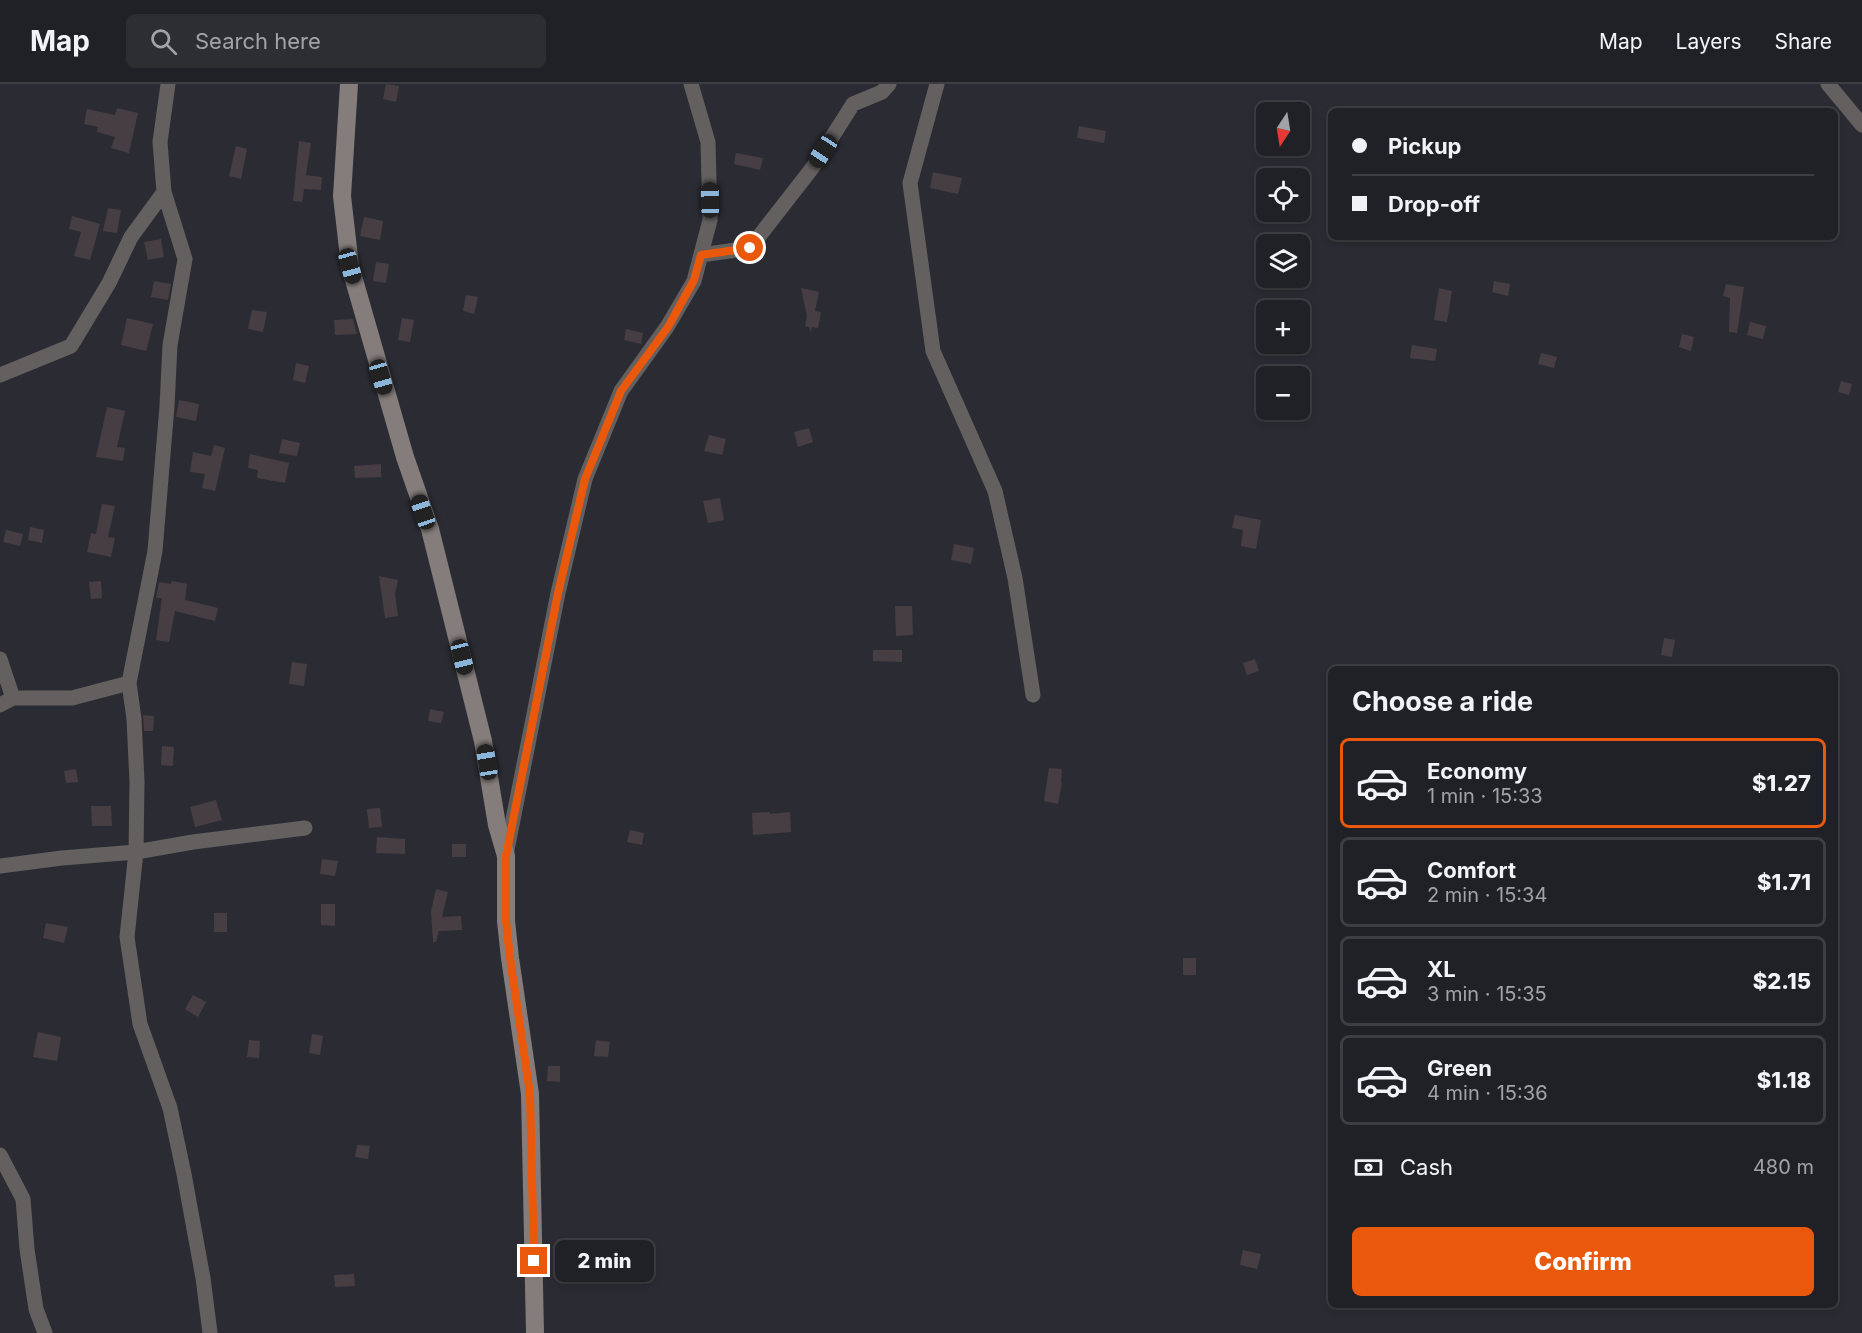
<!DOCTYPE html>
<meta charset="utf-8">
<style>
body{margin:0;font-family:Inter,sans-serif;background:#2d2e32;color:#f1f3f6;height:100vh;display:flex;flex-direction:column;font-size:22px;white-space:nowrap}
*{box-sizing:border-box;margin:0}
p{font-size:20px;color:#a2a3a7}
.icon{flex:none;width:33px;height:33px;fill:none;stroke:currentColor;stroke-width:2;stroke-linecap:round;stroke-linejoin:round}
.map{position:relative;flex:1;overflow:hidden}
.sheet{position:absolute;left:1328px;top:582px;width:510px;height:642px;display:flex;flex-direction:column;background:#202126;border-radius:9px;box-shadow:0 3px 9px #0003,0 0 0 2px #3d3e43}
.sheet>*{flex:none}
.banner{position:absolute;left:1328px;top:24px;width:510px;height:132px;border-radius:9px;box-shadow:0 3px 9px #0003,0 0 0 2px #3d3e43;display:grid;align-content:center;height:132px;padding:0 24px;background:#202126}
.needle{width:39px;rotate:192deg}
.fabs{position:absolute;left:1256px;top:18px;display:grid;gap:12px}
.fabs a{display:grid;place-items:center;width:54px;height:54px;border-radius:9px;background:#202126;box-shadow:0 3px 9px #0003,0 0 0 2px #3d3e43;font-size:30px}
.end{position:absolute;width:27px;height:27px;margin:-14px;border:8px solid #ea580c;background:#fff;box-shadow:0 0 0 3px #fff}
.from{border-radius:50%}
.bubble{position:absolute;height:42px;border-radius:9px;background:#202126;box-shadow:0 3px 9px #0003,0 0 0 2px #3d3e43;font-size:20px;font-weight:800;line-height:42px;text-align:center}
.car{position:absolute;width:18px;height:36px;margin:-18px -9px;border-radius:8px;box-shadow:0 0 4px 2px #0007;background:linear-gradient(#222 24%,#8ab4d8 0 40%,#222 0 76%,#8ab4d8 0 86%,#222 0)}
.banner b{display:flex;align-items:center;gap:21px;height:57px;font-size:22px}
.banner b+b{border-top:2px solid #3d3e43}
.banner i{width:15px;height:15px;background:#f1f3f6}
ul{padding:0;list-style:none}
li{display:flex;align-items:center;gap:18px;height:90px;margin:0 12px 9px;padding:0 12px;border:3px solid #3d3e43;border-radius:9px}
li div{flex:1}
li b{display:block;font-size:22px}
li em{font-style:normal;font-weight:800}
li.selected{border-color:#ea580c}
li>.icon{width:54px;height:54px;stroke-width:1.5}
h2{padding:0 24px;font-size:27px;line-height:72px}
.pay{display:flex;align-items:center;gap:15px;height:66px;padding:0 24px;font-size:22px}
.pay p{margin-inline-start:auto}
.action{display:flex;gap:12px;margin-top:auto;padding:12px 24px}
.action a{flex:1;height:69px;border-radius:9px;background:#ea580c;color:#fff;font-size:24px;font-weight:800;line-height:69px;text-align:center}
header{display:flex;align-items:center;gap:36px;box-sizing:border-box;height:84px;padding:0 30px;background:#202126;border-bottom:2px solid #3d3e43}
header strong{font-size:28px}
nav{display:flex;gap:33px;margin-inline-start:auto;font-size:21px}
.search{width:420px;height:54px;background:#2d2e32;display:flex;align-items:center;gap:15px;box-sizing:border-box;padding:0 21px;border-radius:9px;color:#a2a3a7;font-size:22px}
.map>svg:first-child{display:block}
</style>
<header>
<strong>Map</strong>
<div class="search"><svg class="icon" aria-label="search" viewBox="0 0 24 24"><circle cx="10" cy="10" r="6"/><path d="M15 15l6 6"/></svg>Search here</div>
<nav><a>Map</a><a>Layers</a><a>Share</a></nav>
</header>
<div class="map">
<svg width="1862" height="1249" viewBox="0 0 1862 1249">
<rect width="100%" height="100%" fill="#2b2c33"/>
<path fill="#463e42" d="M386,0L399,2L396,18L383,15Z
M117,24L138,29L129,69L111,64L115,53L97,48L98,43L84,40L87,25L115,31Z
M1079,42L1106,47L1104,59L1077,54Z
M299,57L311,59L306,91L322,93L321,106L304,105L302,118L293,117Z
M236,62L247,65L241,95L229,92Z
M736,69L763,74L760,86L734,80Z
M933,88L962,94L958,110L930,104Z
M108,124L121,126L117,149L103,147Z
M72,132L100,140L90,176L74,172L81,148L69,145Z
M364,133L383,137L380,156L360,152Z
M161,155L164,173L148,176L144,158Z
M376,178L389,180L386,199L373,197Z
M154,197L171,200L168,216L151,213Z
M1494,197L1510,200L1508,212L1492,208Z
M1726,200L1744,203L1737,249L1729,248L1730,214L1723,212Z
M801,204L819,208L815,227L821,228L818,244L812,243L811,248L809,243L805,242L807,232Z
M1439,204L1452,207L1447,238L1434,236Z
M466,211L478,213L474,230L463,227Z
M252,226L267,228L263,248L248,245Z
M127,234L153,240L146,267L121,261Z
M402,234L414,236L410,258L398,256Z
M353,235L357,250L335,251L334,236Z
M1750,238L1766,242L1763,255L1747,251Z
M626,245L643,249L641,260L624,256Z
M1682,250L1694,253L1691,267L1679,263Z
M1412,261L1437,265L1435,277L1410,274Z
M1541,269L1557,273L1554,284L1538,280Z
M296,279L309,282L305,299L293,296Z
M1841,297L1852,300L1849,311L1838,308Z
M179,316L199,320L196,337L176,333Z
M107,323L125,327L117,363L125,364L123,377L96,373Z
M809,344L813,358L798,363L794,348Z
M709,351L726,355L722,371L704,367Z
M282,355L300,359L297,372L279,369Z
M214,361L225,364L215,407L202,404L205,390L190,388L193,368L211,372Z
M250,370L289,379L285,399L257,394L258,386L248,384Z
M381,380V393L355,394L354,382Z
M720,414L724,436L708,439L703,417Z
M102,420L115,422L108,453L115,454L111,473L87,468L91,449L96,450Z
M1235,431L1261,436L1256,465L1241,462L1243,446L1232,444Z
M30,443L44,446L42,459L28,456Z
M6,446L23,450L20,462L3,458Z
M954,460L974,464L971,480L951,476Z
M379,492L398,496L395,510L398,532L385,534Z
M101,497L102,514L91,515L89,498Z
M172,497L187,500L185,516L218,524L215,537L175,527L169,558L156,556L162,514H156L159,498L171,500Z
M895,522H912L913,551L896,552Z
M1664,554L1675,556L1672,573L1661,571Z
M873,566H902V578L873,577Z
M1255,575L1259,587L1247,591L1243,579Z
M292,578L307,580L304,602L289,600Z
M430,625L444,628L441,639L428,637Z
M143,631L154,632L153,647H144Z
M162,662L174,663L173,682L161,681Z
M1049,684L1062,685L1061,698L1062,699L1058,720L1044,717Z
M76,685L78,698L66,699L64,687Z
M216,716L222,736L195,743L190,723Z
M91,722H111L112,742H92Z
M380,724L382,743L369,744L367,725Z
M770,728V730L790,728L791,748L753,751L752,729Z
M630,746L644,749L642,761L627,758Z
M377,753L405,755V770L376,769Z
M452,760H466V773H452Z
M322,775L338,777L335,792L320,790Z
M436,805L448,808L442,833L461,832L462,846L439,847L436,858H433L431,827Z
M321,820H335V842L321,841Z
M214,829H227V848H214Z
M46,839L68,843L64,859L43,854Z
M1183,874H1196V891H1183Z
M193,911L206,918L198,933L185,925Z
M38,948L61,953L57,977L33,973Z
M312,950L323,952L320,971L309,969Z
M249,956L260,957L259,974L247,973Z
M596,956L610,958L608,973L594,972Z
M548,982H560V998L547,997Z
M357,1061L370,1062L368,1075L355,1073Z
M1243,1166L1261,1170L1257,1185L1240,1181Z
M354,1190L355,1202L335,1203L334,1191Z"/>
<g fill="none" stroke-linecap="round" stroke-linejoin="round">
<path stroke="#64605f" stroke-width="15" d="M168,0L160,58L164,108L185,175L170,261L167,322L155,467L129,599L134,635L137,698L136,768L127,853L140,940L170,1024L184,1090L203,1194L210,1249
M937,0L910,99L933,267L995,407L1015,494L1033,611
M1828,0L1862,41
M701,171L750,164L813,83L853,20L882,8L889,0
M0,291L71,262L109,199L131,153L164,108
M0,575L13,614
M0,621L13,614H72L129,599
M506,771L558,509L585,395L621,307L667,243L694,197L710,136L708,58L691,0
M0,782L62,774L136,768L193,758L305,744
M0,1071L23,1115L27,1165L36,1225L45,1249"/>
<path stroke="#847d7b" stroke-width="18" d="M349,0L342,112L350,182L405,373L430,445L483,657L497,741L506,772V837L510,874L530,1010L535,1249"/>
</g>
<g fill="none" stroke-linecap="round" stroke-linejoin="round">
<path stroke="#ea580c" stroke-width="8" d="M534,1177L530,1010L510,874L506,837V772L558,509L585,395L621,307L668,243L694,196L701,171L750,164"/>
</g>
</svg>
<div class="fabs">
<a><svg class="needle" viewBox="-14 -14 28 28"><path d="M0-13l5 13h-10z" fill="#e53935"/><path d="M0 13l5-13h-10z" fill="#a2a3a7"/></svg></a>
<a><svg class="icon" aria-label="locate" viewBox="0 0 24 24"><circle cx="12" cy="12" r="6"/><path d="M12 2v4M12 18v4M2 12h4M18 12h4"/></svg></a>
<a><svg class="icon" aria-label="layers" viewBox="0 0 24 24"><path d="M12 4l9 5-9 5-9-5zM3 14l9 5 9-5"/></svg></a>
<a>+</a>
<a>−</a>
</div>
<i class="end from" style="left:750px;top:164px"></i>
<i class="end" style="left:534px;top:1177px"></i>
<div class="bubble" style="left:555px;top:1156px;width:99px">2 min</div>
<i class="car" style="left:823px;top:67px;rotate:213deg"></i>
<i class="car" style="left:710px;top:116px;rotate:359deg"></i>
<i class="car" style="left:350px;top:182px;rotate:165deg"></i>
<i class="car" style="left:381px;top:293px;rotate:164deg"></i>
<i class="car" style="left:423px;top:428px;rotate:341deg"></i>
<i class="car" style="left:462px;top:573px;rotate:166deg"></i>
<i class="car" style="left:487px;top:678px;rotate:351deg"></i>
<div class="banner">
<b><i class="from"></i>Pickup</b>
<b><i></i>Drop-off</b>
</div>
<section class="sheet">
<h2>Choose a ride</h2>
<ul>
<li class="selected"><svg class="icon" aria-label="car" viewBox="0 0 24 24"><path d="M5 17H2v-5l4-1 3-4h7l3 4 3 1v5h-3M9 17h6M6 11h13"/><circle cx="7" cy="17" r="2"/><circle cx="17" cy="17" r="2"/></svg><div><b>Economy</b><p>1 min · 15:33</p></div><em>$1.27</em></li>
<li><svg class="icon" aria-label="car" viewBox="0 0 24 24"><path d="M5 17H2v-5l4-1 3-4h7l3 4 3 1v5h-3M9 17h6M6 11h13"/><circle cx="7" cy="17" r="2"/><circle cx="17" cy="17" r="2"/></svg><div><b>Comfort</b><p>2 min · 15:34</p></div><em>$1.71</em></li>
<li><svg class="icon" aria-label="car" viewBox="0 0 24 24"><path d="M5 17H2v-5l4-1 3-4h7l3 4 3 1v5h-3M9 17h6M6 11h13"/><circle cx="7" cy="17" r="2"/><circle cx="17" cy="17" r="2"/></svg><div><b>XL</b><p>3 min · 15:35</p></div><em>$2.15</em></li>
<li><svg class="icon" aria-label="car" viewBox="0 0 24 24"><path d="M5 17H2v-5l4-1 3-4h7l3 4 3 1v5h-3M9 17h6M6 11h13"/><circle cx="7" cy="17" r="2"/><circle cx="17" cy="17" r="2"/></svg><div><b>Green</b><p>4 min · 15:36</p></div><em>$1.18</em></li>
</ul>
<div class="pay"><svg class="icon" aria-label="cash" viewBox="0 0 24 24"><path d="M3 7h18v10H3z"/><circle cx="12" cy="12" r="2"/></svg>Cash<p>480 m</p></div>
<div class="action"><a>Confirm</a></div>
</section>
</div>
